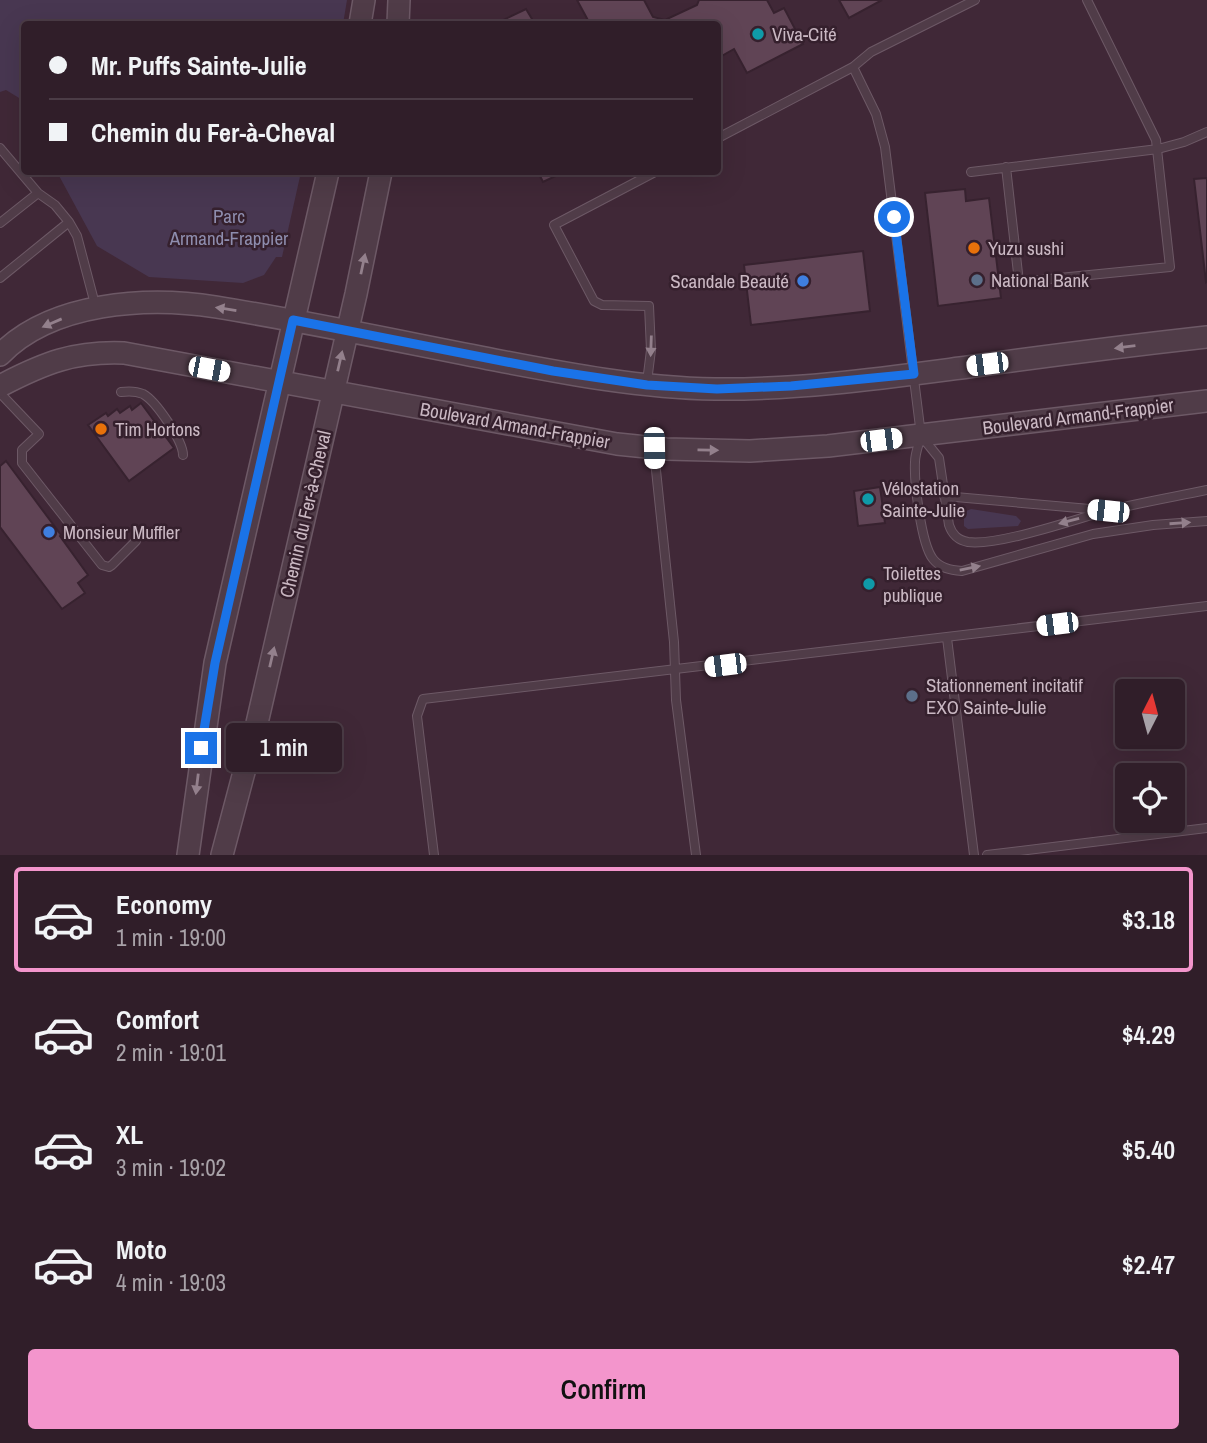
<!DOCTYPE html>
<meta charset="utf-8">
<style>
body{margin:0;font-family:"Archivo Narrow",sans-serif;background:#3c2b35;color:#f1f3f6;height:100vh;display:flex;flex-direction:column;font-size:26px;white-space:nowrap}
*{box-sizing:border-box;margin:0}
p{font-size:23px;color:#a8a2a8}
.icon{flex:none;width:38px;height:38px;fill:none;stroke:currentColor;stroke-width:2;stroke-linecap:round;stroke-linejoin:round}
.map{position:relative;height:855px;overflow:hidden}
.side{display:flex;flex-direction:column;background:#301e29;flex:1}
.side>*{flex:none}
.guide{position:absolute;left:21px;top:21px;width:700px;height:154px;border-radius:7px;box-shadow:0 7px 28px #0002,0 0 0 2px #4b3c46;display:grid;align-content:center;height:154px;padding:0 28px;background:#301e29}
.needle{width:46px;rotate:6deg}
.buttons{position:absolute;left:1115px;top:679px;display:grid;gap:14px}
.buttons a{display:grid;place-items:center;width:70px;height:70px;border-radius:7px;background:#301e29;box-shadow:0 7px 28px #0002,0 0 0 2px #4b3c46;font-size:35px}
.end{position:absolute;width:32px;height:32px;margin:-16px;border:9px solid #1a73e8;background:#fff;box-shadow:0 0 0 4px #fff}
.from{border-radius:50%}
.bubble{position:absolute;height:49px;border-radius:7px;background:#301e29;box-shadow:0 7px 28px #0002,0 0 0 2px #4b3c46;font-size:23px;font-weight:600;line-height:49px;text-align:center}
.car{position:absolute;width:21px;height:42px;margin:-21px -10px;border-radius:9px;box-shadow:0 0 5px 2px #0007;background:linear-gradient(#fff 24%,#345 0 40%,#fff 0 76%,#345 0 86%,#fff 0)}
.guide b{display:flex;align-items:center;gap:24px;height:66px;font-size:26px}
.guide b+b{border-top:2px solid #4b3c46}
.guide i{width:18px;height:18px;background:#f1f3f6}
ul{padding:12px 0 0;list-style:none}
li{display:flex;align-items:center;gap:21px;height:105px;margin:0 14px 10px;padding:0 14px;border:4px solid transparent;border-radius:7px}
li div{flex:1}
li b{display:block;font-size:26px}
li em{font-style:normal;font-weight:600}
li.active{border-color:#f395cc}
li>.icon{width:63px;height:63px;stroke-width:1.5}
.primary-button{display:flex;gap:14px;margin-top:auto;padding:14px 28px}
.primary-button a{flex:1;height:80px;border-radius:7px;background:#f395cc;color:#111;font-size:28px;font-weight:600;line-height:80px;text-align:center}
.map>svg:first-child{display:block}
</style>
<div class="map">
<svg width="1207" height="855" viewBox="0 0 1207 855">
<rect width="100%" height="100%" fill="#402837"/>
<path fill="#483751" d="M0,0H347L343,24H24V101L6,90L0,92Z
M57,172H301L282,257H276L264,275L243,283L149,277L97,246Z
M971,509L1016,516L1021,521L1018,526L968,529L964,526V512Z"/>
<path fill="#604455" stroke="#37222f" stroke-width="2" d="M577,0H644L653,17L665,20L697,5L699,0H767L774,13L784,8L803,44L747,73L734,49L718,58V24H590Z
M839,0H882L849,18Z
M526,9L535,24H495Z
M538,172H564L543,182Z
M1207,178V281L1206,282L1194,179Z
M965,189L966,201L989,198L1001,298L938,306L925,193Z
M863,251L870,311L751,325L744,265Z
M141,403L174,448L129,481L88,425L106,413L108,416L117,409L120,413L130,406L132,410Z
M6,461L61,535L60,536L88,575L78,583L85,593L62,609L0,527V466Z
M880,487L885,523L858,526L854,491Z"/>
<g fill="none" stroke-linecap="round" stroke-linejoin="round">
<g stroke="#6d5966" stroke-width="10">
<path id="service" d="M853,67L876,114L885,147L921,435C919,444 915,453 915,462C914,482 921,544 933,559C940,568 950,570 962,571L1093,534L1153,525L1207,521
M718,138L853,67L871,52L975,0
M0,148L38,193L55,205L69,222
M1006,167L1019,282L1170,267L1156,140L1087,0
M971,172L1158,149L1184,142L1207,132
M0,223L38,193
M0,278L69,222L77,236L96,308
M647,382L651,350L649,306L602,305L594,301L554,225L655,172
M121,392C128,391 136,391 143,394C156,401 183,441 183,455
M0,393L39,434L22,450V463L102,565L109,567L112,565L136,541
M922,437L939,458L949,525C952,534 957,540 968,542C999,546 1072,520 1106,511C1139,503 1173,497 1207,490
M654,451L674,642L676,700L696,855
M944,496L1101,510
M947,638L974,855
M434,855L417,716L423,699L1207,606
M987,855L1207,828"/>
</g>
<g stroke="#6d5966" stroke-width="24">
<path id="tertiary" d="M360,24L364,0
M398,24L399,0
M0,355C51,302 147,296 216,307C309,322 402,342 495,360C568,374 641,388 715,389C800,390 884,378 968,367C1047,356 1127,346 1207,337
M0,386C44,363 74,351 124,353L617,444L666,449L750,451L828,446L1207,401
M188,855L215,663L328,172
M222,855L257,723L356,294L381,172"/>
</g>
<use href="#service" stroke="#503c48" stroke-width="8"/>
<use href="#tertiary" stroke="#503c48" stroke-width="21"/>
</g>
<defs><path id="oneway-solid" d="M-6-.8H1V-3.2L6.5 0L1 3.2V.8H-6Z" transform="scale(1.75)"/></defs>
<g fill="#93808c">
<use href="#oneway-solid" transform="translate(363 264) rotate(-78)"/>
<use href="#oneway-solid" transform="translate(226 309) rotate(-171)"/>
<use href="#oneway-solid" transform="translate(52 323) rotate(157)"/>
<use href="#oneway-solid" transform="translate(651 346) rotate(92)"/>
<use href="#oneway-solid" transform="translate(1125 347) rotate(173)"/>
<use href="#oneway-solid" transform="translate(340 361) rotate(-77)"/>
<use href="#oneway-solid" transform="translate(708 450) rotate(1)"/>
<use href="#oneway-solid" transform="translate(1069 521) rotate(165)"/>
<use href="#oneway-solid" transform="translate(1180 523) rotate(-4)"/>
<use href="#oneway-solid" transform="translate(970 568) rotate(-11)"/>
<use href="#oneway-solid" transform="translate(272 657) rotate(-77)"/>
<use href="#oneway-solid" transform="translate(197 784) rotate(97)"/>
</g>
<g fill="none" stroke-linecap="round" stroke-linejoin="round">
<path stroke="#1a73e8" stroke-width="9" d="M201,748L215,663L293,320L553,371L647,385L717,389L791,386L914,374L894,217"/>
</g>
<g fill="#0f9aa8" stroke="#35202d" stroke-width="2.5">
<circle cx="758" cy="34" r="7"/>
<circle cx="868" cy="499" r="7"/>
<circle cx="869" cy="584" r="7"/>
</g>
<g fill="#e8710a" stroke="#35202d" stroke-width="2.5">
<circle cx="974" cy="248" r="7"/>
<circle cx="101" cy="429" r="7"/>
</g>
<g fill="#5c6f8a" stroke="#35202d" stroke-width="2.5">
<circle cx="977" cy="280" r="7"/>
<circle cx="912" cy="696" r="7"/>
</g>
<g fill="#3f7fe0" stroke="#35202d" stroke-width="2.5">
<circle cx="803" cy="281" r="7"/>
<circle cx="49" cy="532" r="7"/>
</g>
<g text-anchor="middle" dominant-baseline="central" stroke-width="5" stroke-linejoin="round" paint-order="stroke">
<g font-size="19" fill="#cab8c3" stroke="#35202d" text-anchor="start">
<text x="772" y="34">Viva-Cité</text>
<text x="988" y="248">Yuzu sushi</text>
<text x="991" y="280">National Bank</text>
<text x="789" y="281" text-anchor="end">Scandale Beauté</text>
<text x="115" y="429">Tim Hortons</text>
<text x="882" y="488">Vélostation<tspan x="882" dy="22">Sainte-Julie</tspan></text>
<text x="63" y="532">Monsieur Muffler</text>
<text x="883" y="573">Toilettes<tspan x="883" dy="22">publique</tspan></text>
<text x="926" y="685">Stationnement incitatif<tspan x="926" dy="22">EXO Sainte-Julie</tspan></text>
</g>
<g font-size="19" fill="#8e8dae" stroke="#35202d">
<text x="229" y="216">Parc<tspan x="229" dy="22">Armand-Frappier</tspan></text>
</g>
<g font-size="19" fill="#cab8c3" stroke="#35202d">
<text transform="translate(1078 416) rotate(-7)">Boulevard Armand-Frappier</text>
<text transform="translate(515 425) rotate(10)">Boulevard Armand-Frappier</text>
<text transform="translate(305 514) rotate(-77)">Chemin du Fer-à-Cheval</text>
</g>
</g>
</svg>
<div class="buttons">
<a><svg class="needle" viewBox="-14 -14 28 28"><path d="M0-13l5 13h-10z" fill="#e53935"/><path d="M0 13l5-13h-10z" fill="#a8a2a8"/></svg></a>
<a><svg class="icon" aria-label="locate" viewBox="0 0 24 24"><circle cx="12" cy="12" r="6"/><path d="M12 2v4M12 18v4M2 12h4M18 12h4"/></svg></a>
</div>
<i class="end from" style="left:894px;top:217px"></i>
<i class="end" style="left:201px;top:748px"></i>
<div class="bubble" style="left:226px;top:723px;width:116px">1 min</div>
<i class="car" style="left:987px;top:364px;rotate:263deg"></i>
<i class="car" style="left:209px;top:369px;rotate:101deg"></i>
<i class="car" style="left:881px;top:440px;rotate:83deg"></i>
<i class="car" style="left:654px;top:448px;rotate:179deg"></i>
<i class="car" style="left:1108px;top:511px;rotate:276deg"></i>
<i class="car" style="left:1057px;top:624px;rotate:263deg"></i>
<i class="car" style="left:725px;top:665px;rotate:263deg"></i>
<div class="guide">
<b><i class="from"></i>Mr. Puffs Sainte-Julie</b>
<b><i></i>Chemin du Fer-à-Cheval</b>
</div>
</div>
<section class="side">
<ul>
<li class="active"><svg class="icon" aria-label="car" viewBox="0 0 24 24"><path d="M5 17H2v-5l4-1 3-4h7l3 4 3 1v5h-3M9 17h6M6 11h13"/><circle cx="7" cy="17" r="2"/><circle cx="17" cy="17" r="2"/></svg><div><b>Economy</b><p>1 min · 19:00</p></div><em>$3.18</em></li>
<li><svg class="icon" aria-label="car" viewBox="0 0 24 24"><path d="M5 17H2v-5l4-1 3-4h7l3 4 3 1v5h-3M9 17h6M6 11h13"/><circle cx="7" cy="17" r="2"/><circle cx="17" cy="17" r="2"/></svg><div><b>Comfort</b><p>2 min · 19:01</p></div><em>$4.29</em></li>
<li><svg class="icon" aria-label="car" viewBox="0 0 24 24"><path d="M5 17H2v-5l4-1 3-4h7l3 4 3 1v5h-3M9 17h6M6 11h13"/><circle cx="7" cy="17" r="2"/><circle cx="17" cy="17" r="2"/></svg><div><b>XL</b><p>3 min · 19:02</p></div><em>$5.40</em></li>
<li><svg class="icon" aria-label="car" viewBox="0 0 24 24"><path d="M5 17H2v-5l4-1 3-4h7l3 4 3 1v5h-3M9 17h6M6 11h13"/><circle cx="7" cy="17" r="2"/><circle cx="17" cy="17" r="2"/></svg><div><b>Moto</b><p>4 min · 19:03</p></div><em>$2.47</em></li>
</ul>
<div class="primary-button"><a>Confirm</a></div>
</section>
